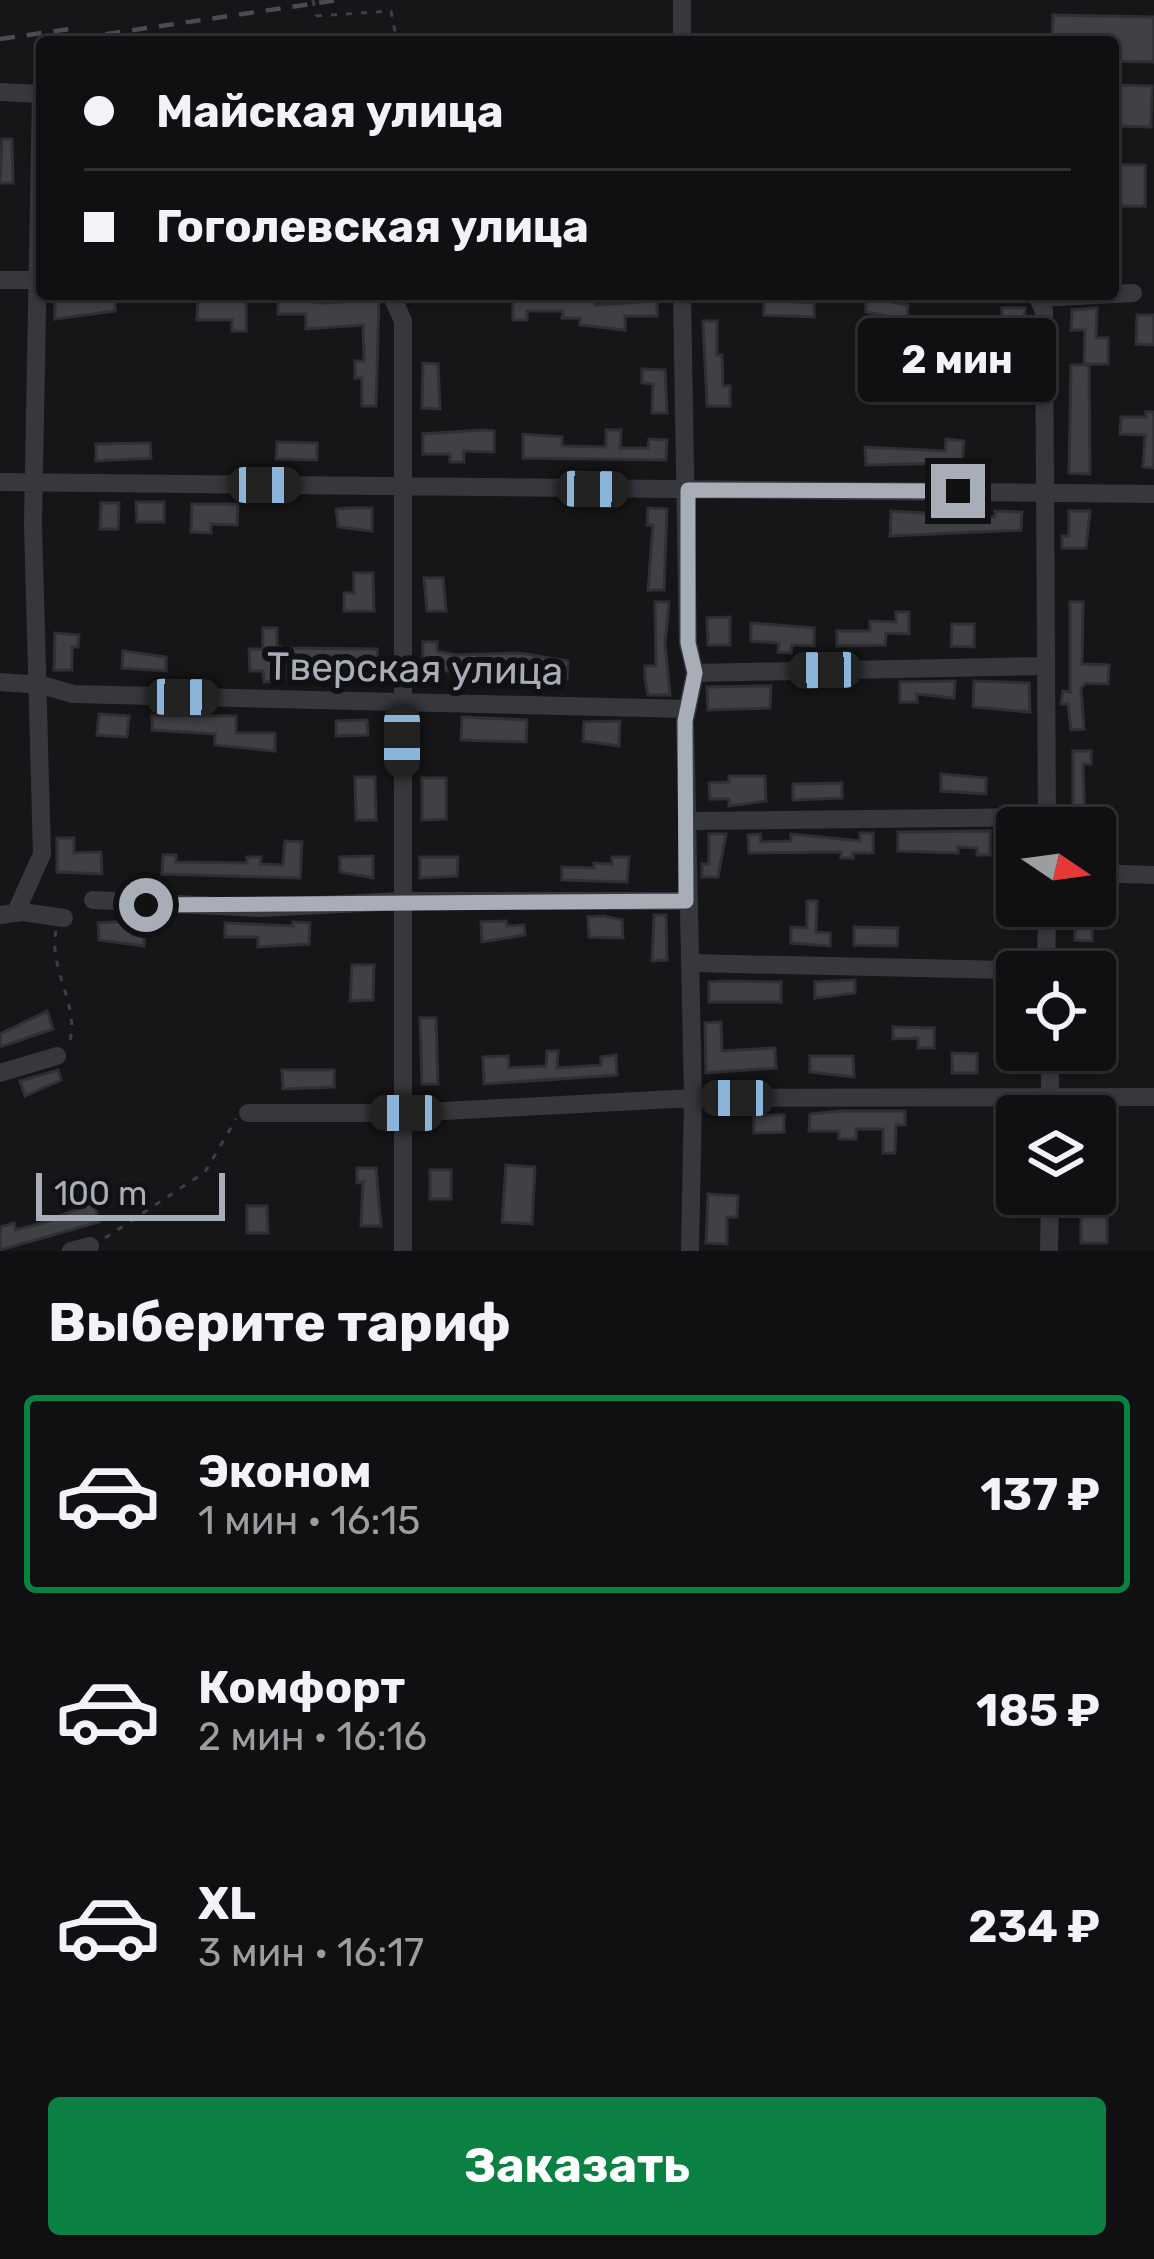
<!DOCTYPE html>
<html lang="ru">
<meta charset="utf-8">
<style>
body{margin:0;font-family:Rubik,sans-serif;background:#19191b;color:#f1f3f6;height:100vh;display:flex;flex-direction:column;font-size:45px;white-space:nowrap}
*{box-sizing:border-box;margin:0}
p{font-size:39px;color:#9c9d9f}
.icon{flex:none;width:66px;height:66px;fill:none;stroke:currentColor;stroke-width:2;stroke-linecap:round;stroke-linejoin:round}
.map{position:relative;height:1251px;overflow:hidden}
.sheet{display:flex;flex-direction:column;background:#101012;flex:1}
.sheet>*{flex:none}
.top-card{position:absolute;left:36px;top:36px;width:1083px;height:264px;border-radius:12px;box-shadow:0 3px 9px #0004,0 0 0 3px #303032;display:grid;align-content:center;height:264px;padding:0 48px;background:#101012}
.needle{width:78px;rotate:103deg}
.fabs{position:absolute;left:996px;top:807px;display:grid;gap:24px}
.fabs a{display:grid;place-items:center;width:120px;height:120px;border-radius:12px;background:#101012;box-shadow:0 3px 9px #0004,0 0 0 3px #303032;font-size:60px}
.scale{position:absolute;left:36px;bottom:30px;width:189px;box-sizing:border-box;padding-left:12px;border:6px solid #a8adb8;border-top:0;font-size:33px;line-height:42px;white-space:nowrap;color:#a8adb8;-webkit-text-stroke:9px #111113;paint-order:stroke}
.end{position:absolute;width:54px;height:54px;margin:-27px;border:15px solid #a8adb8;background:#111;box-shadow:0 0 0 6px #111}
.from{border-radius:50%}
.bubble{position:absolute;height:84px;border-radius:12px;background:#101012;box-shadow:0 3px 9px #0004,0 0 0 3px #303032;font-size:39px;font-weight:700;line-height:84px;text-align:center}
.car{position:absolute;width:36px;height:72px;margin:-36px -18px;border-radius:15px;box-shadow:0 0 9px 3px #0007;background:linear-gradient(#222 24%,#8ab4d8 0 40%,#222 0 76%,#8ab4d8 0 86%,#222 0)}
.top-card b{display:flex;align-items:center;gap:42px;height:114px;font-size:45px}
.top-card b+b{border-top:3px solid #303032}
.top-card i{width:30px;height:30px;background:#f1f3f6}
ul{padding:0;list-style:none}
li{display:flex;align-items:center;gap:36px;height:198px;margin:0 24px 18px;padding:0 24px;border:6px solid transparent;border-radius:12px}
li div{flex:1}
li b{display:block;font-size:45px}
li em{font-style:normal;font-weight:700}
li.active{border-color:#0b8043}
li>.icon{width:108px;height:108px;stroke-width:1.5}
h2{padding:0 48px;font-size:54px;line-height:144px}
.cta{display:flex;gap:24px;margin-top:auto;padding:24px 48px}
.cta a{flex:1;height:138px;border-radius:12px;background:#0b8043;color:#fff;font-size:48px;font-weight:700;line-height:138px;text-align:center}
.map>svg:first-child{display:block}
</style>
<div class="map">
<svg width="1154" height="1251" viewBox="0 0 1154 1251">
<rect width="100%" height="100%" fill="#161618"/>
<path fill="#404145" stroke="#303034" stroke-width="3" d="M1053,15L1154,17V62L1113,61V42H1052Z
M1113,85L1152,86L1151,127L1113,126Z
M2,139H12L13,183H0Z
M1113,165H1145V206H1113Z
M580,296H595V305L657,301V316H625V330L580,325V318H562L563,311H527V320H513V299L580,301Z
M115,297V311L55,319V298Z
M866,297L908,305L907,320L866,312Z
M278,298L321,303L379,300L376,406H362V378H355V361H364L363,325L306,329V314H278Z
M198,299L246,300V331H232V320H197Z
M764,300L814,303V317L764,315Z
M1002,308H1025L1024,328L1002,327Z
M1097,308L1096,338H1108V364H1084L1085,330H1071L1072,310Z
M1137,315H1154V345L1136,344Z
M703,321H717V355H722L723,386H730V406H707Z
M423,363L438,364L440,409L422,408Z
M1071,365H1089L1090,474L1069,473Z
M642,369L665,370L667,413H652L653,384L642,383Z
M1146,412H1154V468L1143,467L1145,435L1120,434L1121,417H1146Z
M482,430L494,431V452L464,451V462H450V454H423V434Z
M606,430H621L620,448H648L649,439L667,440L666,460L523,458V434L562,437V446L606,447Z
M946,439L964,441L962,463L866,465L865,447L945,451Z
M277,442L317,443V460L276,459Z
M150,443L151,458L96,461V444Z
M136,502H164V522H137Z
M101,503H119L118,529H100Z
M192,504H238L237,525L211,524V533L191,532Z
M348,508H372V531L338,527L336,509Z
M648,508L667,509L664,590H648L653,525H647Z
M891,511L995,517V511L1022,512L1021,530L890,536Z
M1069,511H1090L1086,548H1062V536H1069Z
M354,573H373L374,611H344V593H354Z
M424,578H443L446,611H427Z
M655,602H669L665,644L670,695H648L645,679V666H656Z
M1070,602H1083L1082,664L1109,665L1108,684L1086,683L1081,688L1084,729L1071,730L1068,704H1061L1063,691L1070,692Z
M896,612H909V634L886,633L885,645L837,646V631H870V621L896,622Z
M730,617V645H708L707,618Z
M751,623L814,628V646L792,645L791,653L778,652L779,643L751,641Z
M952,624H974V647L951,646Z
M263,628H277V645L283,648L377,649L378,670L289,666L290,679L264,682L263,671H250L249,649H263Z
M55,633L79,635L78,647H72V670H54Z
M423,642H437V651L455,655L520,653L568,661L567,679L530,675L529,688L516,687L518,671L476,668L475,674L462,673L423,668Z
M123,651L166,657V671L122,668Z
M955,681L954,698L917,694V702H900V682Z
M974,681L1029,683L1030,712L973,707Z
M771,686L770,708L708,710L707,687Z
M99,714L129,716L127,737L97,735Z
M152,715L236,716V733H275V751L215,745V734L152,730Z
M462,717L527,720L526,742L461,740Z
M367,720L368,735L336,736V721Z
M620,721L619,746L583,741L584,722Z
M1073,751H1091V764H1083L1085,828H1073Z
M941,774L986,778V794L941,791Z
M729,776H765L766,801L729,806V799H710L709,783L729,782Z
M355,777H375L376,820H356Z
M422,778H446V819L422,820Z
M842,783V798L793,800V784Z
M990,831V855H977V848L958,847V853L898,851V832Z
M860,833H873V853H853V858H841V852L749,853L748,835L760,834L761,842L791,841V834L860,841Z
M709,834H726L718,877H702V864H709Z
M57,838H74V853L101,852L102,874L57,872Z
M285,841L302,842L300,878L162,874L163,855H176V862L247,863V857H261L260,864L283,865Z
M373,856V878L340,872V857Z
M420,857H458L457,876L420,878Z
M612,857H629L627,882L562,880V867L594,868V863L612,864Z
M807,901H817L816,932L830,933V946L791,943V927L807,928Z
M1075,906L1093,907L1092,941L1075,940Z
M654,915H666L667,960L652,961Z
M603,916L622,920L623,938L589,937L588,917Z
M506,921L507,926L524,925L525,935L482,942L481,922Z
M114,922H144V946L99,940L98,923Z
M293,922L310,923L309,944L258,947V937H225V923L293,926Z
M854,927L898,928L897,946L854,945Z
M352,965H374L373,1000L350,1001Z
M855,980V993L815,998V982Z
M725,981L781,982V1002H709V982Z
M47,1011L53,1029L0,1047V1034Z
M420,1018H436L438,1084H422Z
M721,1022L722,1051L775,1048L776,1068L706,1073L705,1023Z
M893,1027L934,1028V1048H918V1038L893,1039Z
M547,1051H558L557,1068L601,1065V1057L616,1055L617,1075L484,1084L483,1057L508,1056L509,1068L546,1066Z
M952,1053L977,1054V1073H952Z
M810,1056H853L854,1077L810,1072Z
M58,1070L61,1080L25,1096L20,1081Z
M334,1070V1087L283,1089L282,1070Z
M840,1111H905V1125H896L895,1153H883V1129H856V1139H839V1131H809L810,1114Z
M754,1115H784V1132L754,1133Z
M506,1165L535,1167L532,1224L502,1222Z
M357,1168H376L381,1226H361L363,1182L357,1183Z
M430,1170H451V1199H430Z
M708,1194L738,1196L737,1217H727V1244L706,1243Z
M94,1202L99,1222L0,1250V1227L14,1223L16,1230L46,1222Z
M247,1206H267L268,1233H247Z
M1081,1215H1107V1243H1081Z"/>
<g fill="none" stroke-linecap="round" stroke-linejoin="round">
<path stroke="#3d3f44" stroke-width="3" stroke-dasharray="6 9" stroke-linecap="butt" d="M316,16L391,11L397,42
M56,931C48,969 81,1007 69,1044
M105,1238L205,1172L236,1119"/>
<path stroke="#37383d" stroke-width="18" d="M682,42V0
M0,92L42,94
M0,280H42
M391,294L403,321V1251
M682,294L688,643L695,673L685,721L693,1098L690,1251
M1038,298L1044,311L1047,828
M1038,298L1133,293
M0,482L1154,494
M695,673L1043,666
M0,682L42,685L73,694L687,709
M688,821L1047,817
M1095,873L1154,875
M93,900L259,908L402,901H686
M16,912L42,854L33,524L41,94
M0,915L22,912L64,918
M690,963L1046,971
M1046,972L1047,906
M1049,1050L1051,1116
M0,1073L57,1056
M248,1113H406L693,1098L1154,1097
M71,1251L90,1246
M1049,1251L1050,1194"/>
<path stroke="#4a4c52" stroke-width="4.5" stroke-dasharray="15 12" stroke-linecap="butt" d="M0,39L70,29
M52,42L338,0"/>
<path stroke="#3d3f44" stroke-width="3" stroke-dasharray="6 9" stroke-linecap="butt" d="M313,0L316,16"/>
</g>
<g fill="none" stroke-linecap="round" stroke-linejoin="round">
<path stroke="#a8adb8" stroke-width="15" d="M146,905L686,901L685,721L695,673L688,643V490L958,491"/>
</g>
<g text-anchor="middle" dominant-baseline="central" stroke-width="12" stroke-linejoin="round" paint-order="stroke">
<g font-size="39" fill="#a8adb8" stroke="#111113">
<text transform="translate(415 669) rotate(1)">Тверская улица</text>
</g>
</g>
</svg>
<div class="fabs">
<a><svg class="needle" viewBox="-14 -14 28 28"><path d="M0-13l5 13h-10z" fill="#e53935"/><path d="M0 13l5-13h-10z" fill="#9c9d9f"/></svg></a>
<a><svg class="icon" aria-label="locate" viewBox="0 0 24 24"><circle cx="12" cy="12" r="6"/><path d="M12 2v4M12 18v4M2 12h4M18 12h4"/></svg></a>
<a><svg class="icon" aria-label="layers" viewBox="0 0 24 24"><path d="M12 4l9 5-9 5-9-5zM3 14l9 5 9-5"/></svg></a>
</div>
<div class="scale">100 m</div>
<i class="end from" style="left:146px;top:905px"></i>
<i class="end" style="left:958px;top:491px"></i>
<div class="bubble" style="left:858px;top:318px;width:198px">2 мин</div>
<i class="car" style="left:265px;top:485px;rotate:90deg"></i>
<i class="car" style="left:593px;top:489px;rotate:91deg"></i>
<i class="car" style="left:825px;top:670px;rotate:269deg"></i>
<i class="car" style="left:183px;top:697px;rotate:91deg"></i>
<i class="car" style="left:402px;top:741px;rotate:180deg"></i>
<i class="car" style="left:737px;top:1098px;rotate:270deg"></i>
<i class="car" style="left:406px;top:1113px;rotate:270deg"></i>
<div class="top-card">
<b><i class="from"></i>Майская улица</b>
<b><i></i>Гоголевская улица</b>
</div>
</div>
<section class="sheet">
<h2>Выберите тариф</h2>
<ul>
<li class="active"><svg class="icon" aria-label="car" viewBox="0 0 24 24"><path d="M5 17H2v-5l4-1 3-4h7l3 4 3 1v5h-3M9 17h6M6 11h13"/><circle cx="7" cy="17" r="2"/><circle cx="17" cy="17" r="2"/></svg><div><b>Эконом</b><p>1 мин · 16:15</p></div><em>137 ₽</em></li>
<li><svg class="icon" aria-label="car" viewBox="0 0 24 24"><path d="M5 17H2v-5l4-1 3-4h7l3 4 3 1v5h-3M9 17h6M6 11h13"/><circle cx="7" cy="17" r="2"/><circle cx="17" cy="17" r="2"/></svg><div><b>Комфорт</b><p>2 мин · 16:16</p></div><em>185 ₽</em></li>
<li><svg class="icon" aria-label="car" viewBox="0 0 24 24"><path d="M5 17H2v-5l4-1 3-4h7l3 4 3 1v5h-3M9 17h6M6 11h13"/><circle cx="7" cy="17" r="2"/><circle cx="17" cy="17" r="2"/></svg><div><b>XL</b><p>3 мин · 16:17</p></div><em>234 ₽</em></li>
</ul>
<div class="cta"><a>Заказать</a></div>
</section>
